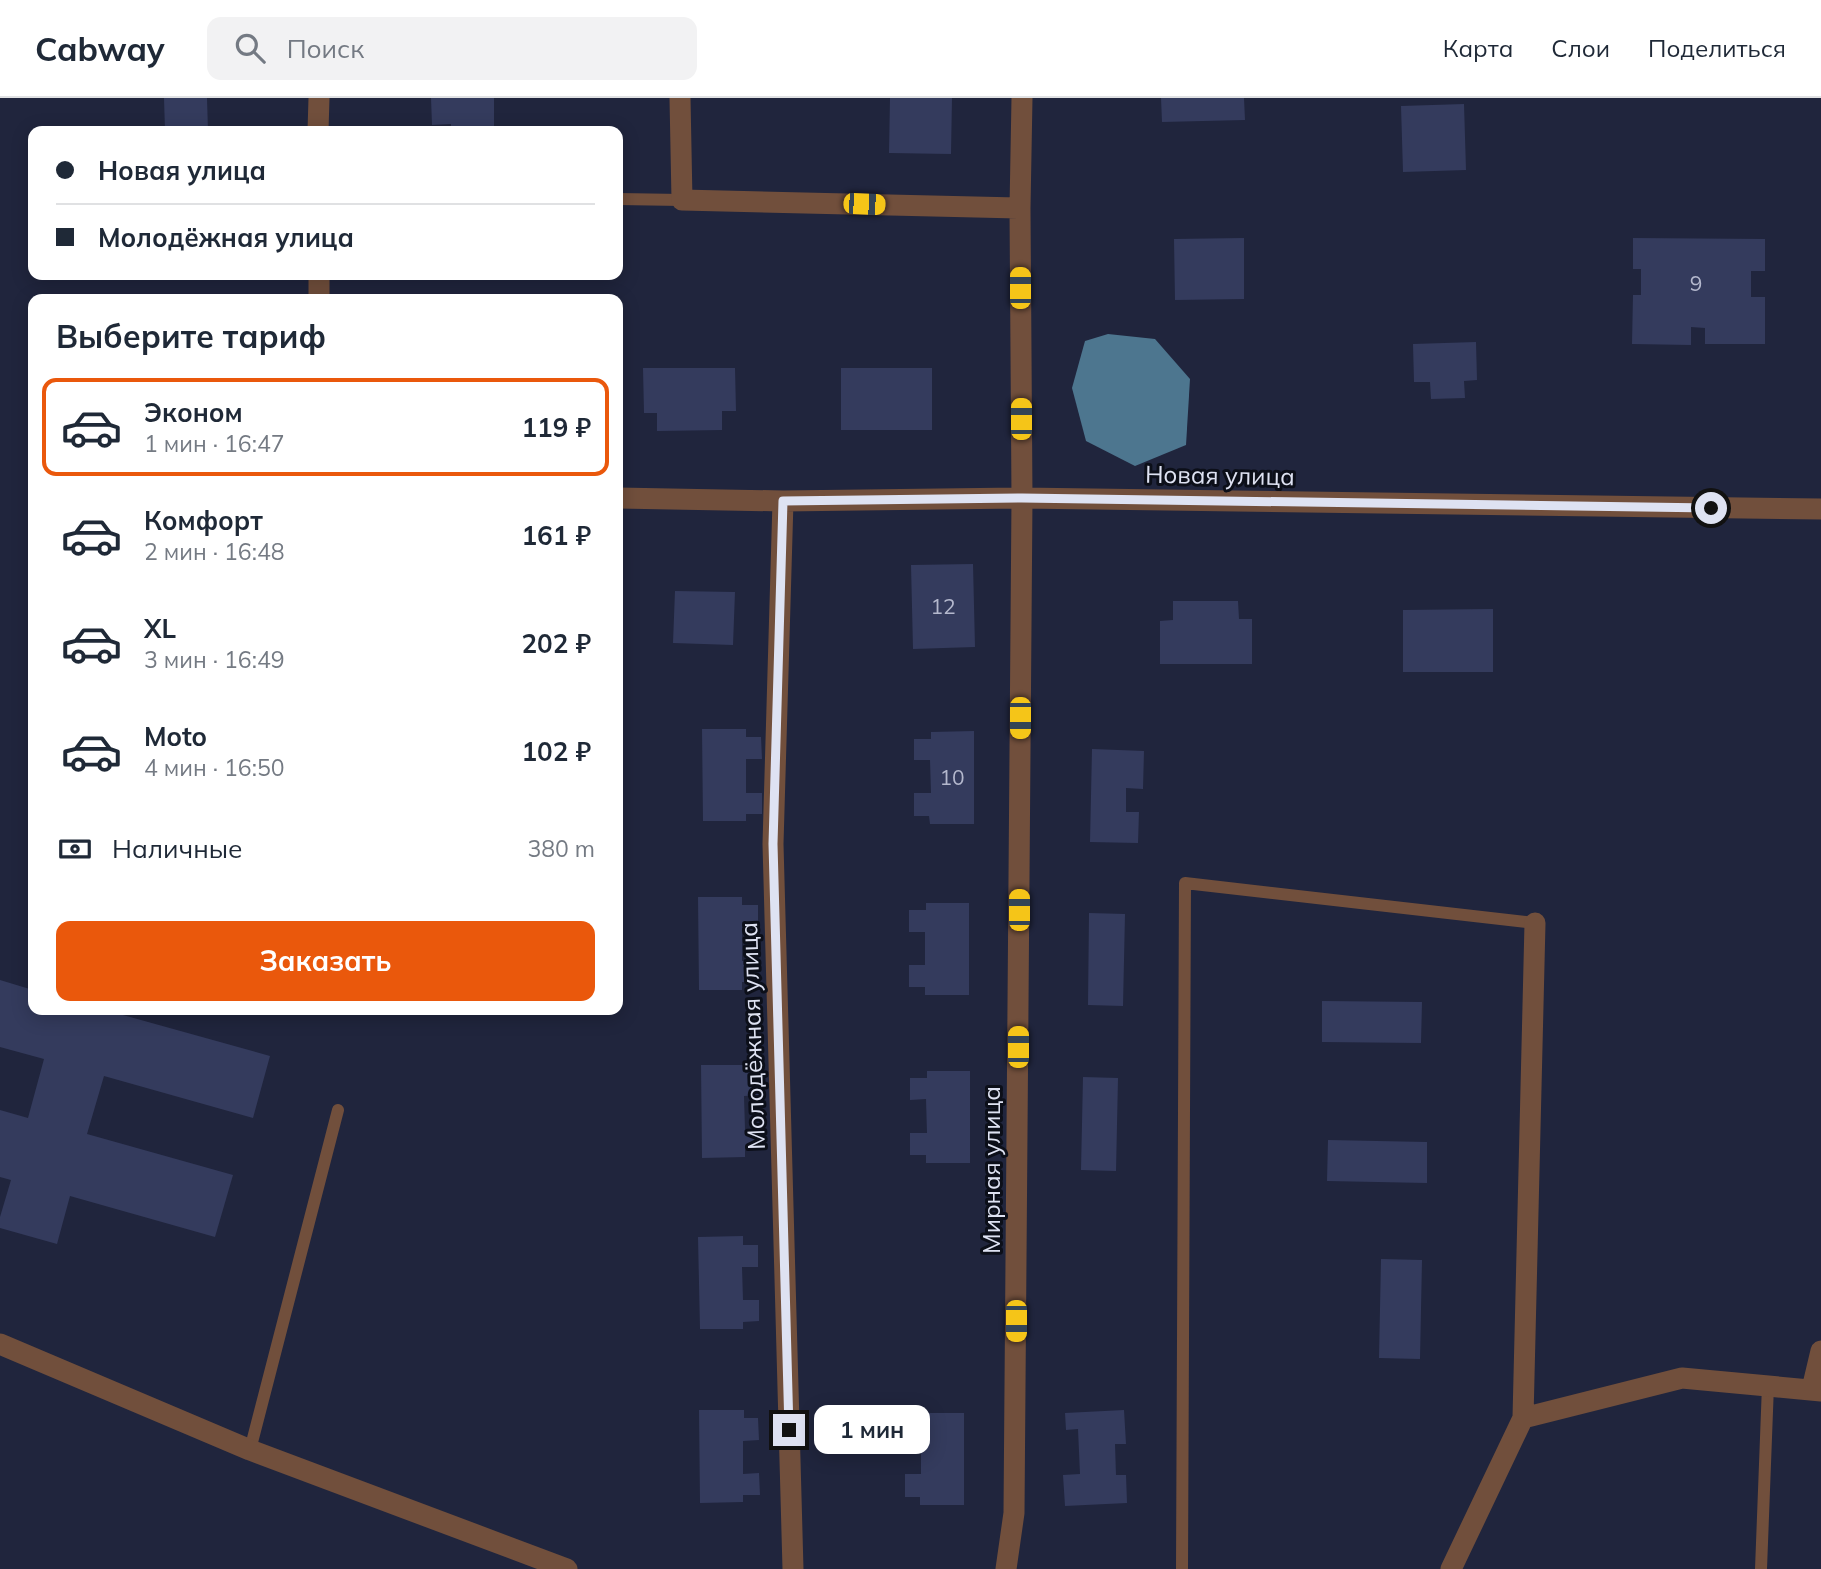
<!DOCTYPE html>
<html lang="ru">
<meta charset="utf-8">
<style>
body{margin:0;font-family:Mulish,sans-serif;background:#f2f2f3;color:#1f2937;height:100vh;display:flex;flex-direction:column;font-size:26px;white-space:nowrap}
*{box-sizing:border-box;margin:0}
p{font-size:23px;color:#747a83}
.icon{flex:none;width:38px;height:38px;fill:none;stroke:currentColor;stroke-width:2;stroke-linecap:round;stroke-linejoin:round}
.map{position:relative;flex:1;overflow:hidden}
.sheet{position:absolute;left:28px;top:196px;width:595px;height:721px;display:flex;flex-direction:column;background:#fff;border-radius:14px;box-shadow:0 4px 18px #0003}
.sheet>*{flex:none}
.top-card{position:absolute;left:28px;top:28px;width:595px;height:154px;border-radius:14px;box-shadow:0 4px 18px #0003;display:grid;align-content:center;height:154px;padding:0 28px;background:#fff}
.end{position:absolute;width:32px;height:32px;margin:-16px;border:9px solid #dee2f2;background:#111;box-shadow:0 0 0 4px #111}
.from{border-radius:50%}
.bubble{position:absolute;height:49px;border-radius:14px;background:#fff;box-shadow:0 4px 18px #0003;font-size:23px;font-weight:700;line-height:49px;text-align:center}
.car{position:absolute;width:21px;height:42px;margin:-21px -10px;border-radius:9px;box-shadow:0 0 5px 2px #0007;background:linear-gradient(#f5c518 24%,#345 0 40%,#f5c518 0 76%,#345 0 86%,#f5c518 0)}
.top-card b{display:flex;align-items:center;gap:24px;height:66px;font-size:26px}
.top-card b+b{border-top:2px solid #e0e1e3}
.top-card i{width:18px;height:18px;background:#1f2937}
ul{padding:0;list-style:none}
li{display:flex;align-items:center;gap:21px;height:98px;margin:0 14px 10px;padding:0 14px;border:4px solid transparent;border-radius:14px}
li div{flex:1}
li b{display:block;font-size:26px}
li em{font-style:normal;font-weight:700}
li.selected{border-color:#ea580c}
li>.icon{width:63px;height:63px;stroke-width:1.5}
h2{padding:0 28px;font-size:32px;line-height:84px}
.pay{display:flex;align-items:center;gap:18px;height:77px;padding:0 28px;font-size:26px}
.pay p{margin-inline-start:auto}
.cta{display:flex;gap:14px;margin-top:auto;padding:14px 28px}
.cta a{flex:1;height:80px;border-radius:14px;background:#ea580c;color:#fff;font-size:28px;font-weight:700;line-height:80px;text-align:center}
header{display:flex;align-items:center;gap:42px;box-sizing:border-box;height:98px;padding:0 35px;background:#fff;border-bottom:2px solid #e0e1e3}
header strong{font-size:33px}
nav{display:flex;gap:38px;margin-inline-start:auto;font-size:24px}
.search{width:490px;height:63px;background:#f2f2f3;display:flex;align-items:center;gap:18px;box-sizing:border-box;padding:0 24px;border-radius:14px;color:#747a83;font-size:26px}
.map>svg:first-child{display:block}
</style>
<header>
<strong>Cabway</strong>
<div class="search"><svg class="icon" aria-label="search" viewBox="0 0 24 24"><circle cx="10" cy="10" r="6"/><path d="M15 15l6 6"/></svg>Поиск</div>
<nav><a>Карта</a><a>Слои</a><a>Поделиться</a></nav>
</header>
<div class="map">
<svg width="1821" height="1471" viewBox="0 0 1821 1471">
<rect width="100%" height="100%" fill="#20253d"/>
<path fill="#4d768f" d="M1108,236L1155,241L1190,281L1186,347L1135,368L1086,343L1072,290L1085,243Z"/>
<path fill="#343b5d" d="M164,0H207L208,33H165Z
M431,0H494V33H451V26L432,27Z
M890,0H952L951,56L889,55Z
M1161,0H1244L1245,22L1162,24Z
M1464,6L1466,72L1403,74L1401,8Z
M1244,140V201L1175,202L1174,141Z
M1633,140L1765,141V173H1751V199H1765V246H1705V230L1691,229V247L1632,246L1633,197H1641V171H1633Z
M1476,244L1477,282L1464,283L1465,300L1431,301L1430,284H1414L1413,246Z
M643,270H735L736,313H722V332L657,333V315H644Z
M841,270H932V332H841Z
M973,466L975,549L913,551L911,467Z
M675,493L735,494L733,547L673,545Z
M1173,503H1238L1239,521H1252V566H1160V523L1173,522Z
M1493,511V574H1403V512Z
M702,631H746V639H761L762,661H746V695H762V716H746V723H703Z
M974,633V726H930L929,718H914V695H931L930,662H914V641H931V634Z
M1092,651L1144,653L1143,691L1126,690V714H1139L1138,745L1090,744Z
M698,799H742V807H758V830H742V863L758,862V884H742V892H699Z
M926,805H969V897H925V889H909V867H925V834H909V812H926Z
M1089,815L1125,816L1123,908L1088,907Z
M0,882L33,892V912H105L270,958L253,1020L104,978L87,1036L233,1077L215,1139L70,1098L57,1146L0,1130V1119L11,1082L0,1079V1012L28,1020L44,961L0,949Z
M1322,903L1422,904L1421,945L1322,944Z
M701,967H745V975H760V997L744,998L745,1031H761V1052H745V1059L702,1060Z
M927,973H970V1065H926V1057H910V1035H927L926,1001L910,1002V980H927Z
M1083,979L1118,980L1116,1073L1081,1072Z
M1328,1042L1427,1044V1085L1327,1083Z
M743,1138V1147H758V1169H742L743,1202H759V1223L743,1224V1231H700L698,1139Z
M1381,1161L1422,1162L1420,1261L1379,1260Z
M699,1312H744V1320H758L759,1342L743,1343V1376L759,1375L760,1397H743V1404L700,1405Z
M1124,1312L1126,1346H1115L1116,1377H1126L1127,1405L1065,1408L1063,1377L1080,1376L1078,1331L1066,1332L1065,1315Z
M921,1315H964V1407H920V1399H905V1376H921V1343H905V1322H921Z"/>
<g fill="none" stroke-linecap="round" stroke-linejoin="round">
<path stroke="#714f3c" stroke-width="12" d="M618,101L682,102
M250,1352L338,1012
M1182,1471L1185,785L1535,825
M1761,1471L1768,1287"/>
<path stroke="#714f3c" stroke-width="21" d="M680,0L682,102L1020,110
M318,33L319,0
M319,177V201
M618,400L783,403L1022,400L1821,411
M783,403L773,746L793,1471
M0,1246L250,1352L567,1471
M1812,1291L1821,1253
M1523,1320L1535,825
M1006,1471L1014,1415L1022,400L1020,110L1022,0
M1451,1471L1523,1320L1682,1280L1821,1293"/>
</g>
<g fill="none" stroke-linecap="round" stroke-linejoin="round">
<path stroke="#dee2f2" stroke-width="9" d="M789,1332L773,746L783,403L1022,400L1711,410"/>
</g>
<g text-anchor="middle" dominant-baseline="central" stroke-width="6" stroke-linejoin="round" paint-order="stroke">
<g font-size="21" fill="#b4b8cd">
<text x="1696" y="185">9</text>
<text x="943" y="508">12</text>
<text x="952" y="679">10</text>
</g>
<g font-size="24" fill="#dee2f2" stroke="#0c0f19">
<text transform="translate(1220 377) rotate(1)">Новая улица</text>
<text transform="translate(752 938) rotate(-92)">Молодёжная улица</text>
<text transform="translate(991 1072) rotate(-90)">Мирная улица</text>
</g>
</g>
</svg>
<i class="end from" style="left:1711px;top:410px"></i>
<i class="end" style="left:789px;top:1332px"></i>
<div class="bubble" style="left:814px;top:1307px;width:116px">1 мин</div>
<i class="car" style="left:864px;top:106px;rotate:92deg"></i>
<i class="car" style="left:1020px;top:190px;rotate:0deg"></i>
<i class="car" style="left:1021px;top:321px;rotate:0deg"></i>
<i class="car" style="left:1020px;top:620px;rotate:180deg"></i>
<i class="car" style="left:1019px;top:812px;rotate:0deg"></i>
<i class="car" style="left:1018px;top:949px;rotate:0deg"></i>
<i class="car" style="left:1016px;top:1223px;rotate:180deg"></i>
<div class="top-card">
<b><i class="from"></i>Новая улица</b>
<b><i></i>Молодёжная улица</b>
</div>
<section class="sheet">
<h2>Выберите тариф</h2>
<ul>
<li class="selected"><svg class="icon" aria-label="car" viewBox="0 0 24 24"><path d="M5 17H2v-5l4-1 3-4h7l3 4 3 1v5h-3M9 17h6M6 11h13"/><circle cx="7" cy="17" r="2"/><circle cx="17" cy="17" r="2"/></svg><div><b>Эконом</b><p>1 мин · 16:47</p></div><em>119 ₽</em></li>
<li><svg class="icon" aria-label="car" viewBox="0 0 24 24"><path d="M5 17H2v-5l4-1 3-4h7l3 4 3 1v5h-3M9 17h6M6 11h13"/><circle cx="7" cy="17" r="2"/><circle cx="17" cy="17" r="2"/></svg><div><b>Комфорт</b><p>2 мин · 16:48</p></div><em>161 ₽</em></li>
<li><svg class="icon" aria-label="car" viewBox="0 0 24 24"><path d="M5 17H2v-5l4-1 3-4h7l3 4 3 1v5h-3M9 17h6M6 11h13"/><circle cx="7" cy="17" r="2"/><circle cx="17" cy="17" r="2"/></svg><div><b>XL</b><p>3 мин · 16:49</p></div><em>202 ₽</em></li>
<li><svg class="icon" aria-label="car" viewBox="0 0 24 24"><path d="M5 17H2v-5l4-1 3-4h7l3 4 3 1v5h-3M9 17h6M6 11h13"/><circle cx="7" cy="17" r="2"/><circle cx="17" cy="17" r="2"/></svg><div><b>Moto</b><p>4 мин · 16:50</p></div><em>102 ₽</em></li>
</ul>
<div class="pay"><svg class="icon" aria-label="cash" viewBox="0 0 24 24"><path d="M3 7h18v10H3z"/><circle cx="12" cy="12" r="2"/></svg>Наличные<p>380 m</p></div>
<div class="cta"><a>Заказать</a></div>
</section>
</div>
